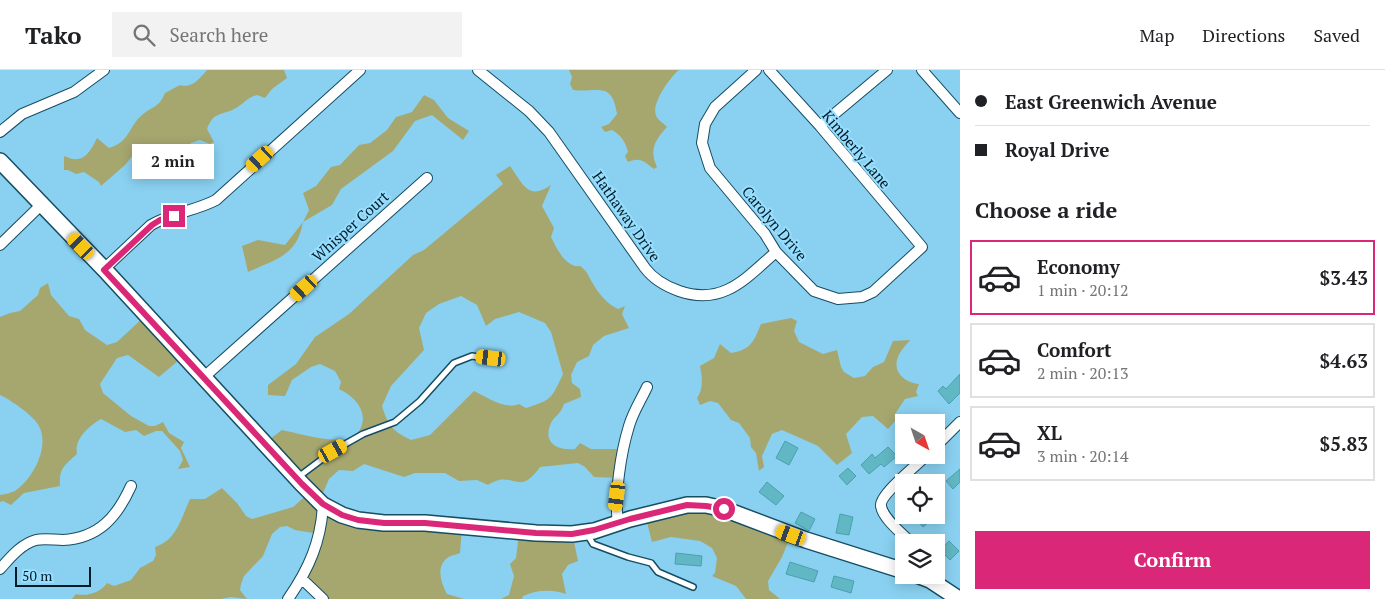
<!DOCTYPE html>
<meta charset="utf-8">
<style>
body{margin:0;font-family:"PT Serif",serif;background:#f2f2f2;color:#202124;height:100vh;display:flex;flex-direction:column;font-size:19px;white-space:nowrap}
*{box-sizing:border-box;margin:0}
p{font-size:16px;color:#757577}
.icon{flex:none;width:28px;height:28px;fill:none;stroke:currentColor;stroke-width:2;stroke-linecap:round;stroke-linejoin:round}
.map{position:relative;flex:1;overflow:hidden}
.details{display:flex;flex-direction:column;background:#fff;width:425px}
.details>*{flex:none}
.guide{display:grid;align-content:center;height:110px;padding:0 15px;background:#fff}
.needle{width:32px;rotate:140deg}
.tools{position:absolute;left:895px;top:344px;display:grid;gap:10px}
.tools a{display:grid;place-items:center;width:50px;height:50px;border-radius:0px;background:#fff;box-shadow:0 2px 12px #0003;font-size:25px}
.scale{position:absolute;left:15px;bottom:12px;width:76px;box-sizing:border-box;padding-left:5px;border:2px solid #001c28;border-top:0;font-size:14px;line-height:18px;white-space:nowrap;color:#001c28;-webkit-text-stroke:4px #97deff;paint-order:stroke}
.end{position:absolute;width:22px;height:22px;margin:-11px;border:6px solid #db2777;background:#fff;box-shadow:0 0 0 2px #fff}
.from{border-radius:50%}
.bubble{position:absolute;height:35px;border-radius:0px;background:#fff;box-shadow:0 2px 12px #0003;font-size:16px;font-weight:600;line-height:35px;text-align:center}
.car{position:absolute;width:15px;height:30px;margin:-15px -8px;border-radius:6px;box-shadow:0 0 4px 1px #0007;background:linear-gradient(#f5c518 24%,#345 0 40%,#f5c518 0 76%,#345 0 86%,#f5c518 0)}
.guide b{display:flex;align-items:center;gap:18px;height:48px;font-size:19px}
.guide b+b{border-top:1px solid #e0e0e0}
.guide i{width:12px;height:12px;background:#202124}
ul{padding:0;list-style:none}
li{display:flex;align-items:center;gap:15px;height:75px;margin:0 10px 8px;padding:0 5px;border:2px solid #e0e0e0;border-radius:0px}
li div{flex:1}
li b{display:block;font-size:19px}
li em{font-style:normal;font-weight:600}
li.selected{border-color:#db2777}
li>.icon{width:45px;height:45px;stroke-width:1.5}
h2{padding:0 15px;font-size:22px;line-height:60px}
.button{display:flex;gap:10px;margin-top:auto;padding:10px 15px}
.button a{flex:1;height:58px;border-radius:0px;background:#db2777;color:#fff;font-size:20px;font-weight:600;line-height:58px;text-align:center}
header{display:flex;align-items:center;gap:30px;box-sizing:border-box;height:70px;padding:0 25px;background:#fff;border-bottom:1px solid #e0e0e0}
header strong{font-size:24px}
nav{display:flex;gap:28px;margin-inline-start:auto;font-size:18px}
.search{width:350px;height:45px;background:#f2f2f2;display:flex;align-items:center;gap:12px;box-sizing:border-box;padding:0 18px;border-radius:0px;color:#757577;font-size:19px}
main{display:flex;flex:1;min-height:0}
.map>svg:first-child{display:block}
</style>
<header>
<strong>Tako</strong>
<div class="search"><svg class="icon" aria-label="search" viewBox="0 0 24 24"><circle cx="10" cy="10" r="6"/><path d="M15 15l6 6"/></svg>Search here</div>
<nav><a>Map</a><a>Directions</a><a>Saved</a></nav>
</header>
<main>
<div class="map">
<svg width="960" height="529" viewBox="0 0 960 529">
<rect width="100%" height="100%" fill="#8ad1f1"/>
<path fill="#a6a76f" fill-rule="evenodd" d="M207,0H284L287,8L272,19L265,28L257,25C248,27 243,34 236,38C223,46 214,40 207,59L214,72L210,74L200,70L191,73L178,93L169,94L158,81L150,78L137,80L125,95L101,116L99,112L84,102L76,104L68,100H64V86C67,87 73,90 77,89C87,89 93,76 97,68L109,78C130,72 128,57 142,45C152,36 158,39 165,23L180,15C192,19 200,8 207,0Z
M569,0H679C670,7 651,34 656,45C657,50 664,53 667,57C655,70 649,80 657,97L654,99C643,91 641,87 628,92L625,86L628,82C626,73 621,65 612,60L605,62L601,57L609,54L617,44C612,10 597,23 573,20L570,14L572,7Z
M424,25L434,30L448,48L469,61L463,70L432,45L415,51L393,81L341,119L332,135L303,152C297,186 276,189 248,202L242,176L258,170L285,175L303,152L309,140L303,123L316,116L331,97L340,95L359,75L370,73L387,60L396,47L412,42Z
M510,96C523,114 528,131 551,115L542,136L554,158L551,167C557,179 566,198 580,196C589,203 587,204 592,212C598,223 607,234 618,239L625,236L622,244L629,258L604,266L593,275L589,286L577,292L571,305L572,313L580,319L581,327L564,334C560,346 554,346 551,353C542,373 557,381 575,379L580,373L591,379H620L618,408L594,407L585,397L578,393L540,397C537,401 533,406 529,409C516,419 508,401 488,415L477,410L459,411L445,403H415L404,407L364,394L353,401L339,400L329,409L320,430L344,446L462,457L460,483C455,485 448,486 445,490C436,499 442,515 447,524L464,529H323L304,511L319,464L295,460L287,456L280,457L272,464L263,486L244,506L241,514L240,520L247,529L231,527L221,529H72L76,524C87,527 101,522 107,513L114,516L131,510L140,498L153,491L156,485L155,477C177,470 181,448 190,429H205L222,418L237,433L246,446L252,449L293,437L310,422L266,372L282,360C296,363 333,373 347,369C353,367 359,363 361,357C368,341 354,326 339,319L341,312L335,301L320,294L311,297L292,310L285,326L268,325V315L296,294L315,267L349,244L413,185L424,180L503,114L496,105ZM461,226L477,235L486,256L495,249L519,242L545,253L551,262L563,304C551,329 553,329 526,338L519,334C504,340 487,327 474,321L430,365L411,370C393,361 388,356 382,336L391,316L424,280L419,258L426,243L439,234Z
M48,213L51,225L69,246L79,249L85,260L107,275L117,272L146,245L179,290L159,307L128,285L117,288L100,314L103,323L131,346L149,356H155L163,352L169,363L184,372L181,378L190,397L178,399L183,390L180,381L162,361H156L144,366L136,360L125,362L101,349C89,356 74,369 77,384C64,396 59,398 60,416L24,423L11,435L3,431L0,432V425C5,424 11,423 15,421C33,409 50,377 39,356C34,346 11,330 0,325V247L10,243L20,241L38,225L40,218Z
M791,248L797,251L794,261L799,272L823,284L837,280L841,297L844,302L854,308L865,306L873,297L884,292L893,271L910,270C906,275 900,281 898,287C892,302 905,313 919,314L916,322L918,326L905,329L895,344V351L888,359L873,346L862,347L846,364L852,383L837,395L818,376L782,360L772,364L762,386L764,397L759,401L756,383L751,377L750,368L739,353L731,350L718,333L710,331L700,335L697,328C704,318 702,307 700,296L714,288L720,274L731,283C751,280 754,271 761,254Z
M688,435L791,465L782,487L768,511L769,520L780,529H746L736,516L712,506L715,503L717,488L712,478L700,471L671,467L652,472L646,449Z
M572,462L578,491L568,495L562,504L566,524C551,519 537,520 523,526L522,529H501L509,525L514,506L510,494L516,488L519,463Z"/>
<path fill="#62b7c4" stroke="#4aa0ae" d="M960,304V323L949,334L938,321L943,316L946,319Z
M785,371L798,378L789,395L776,388Z
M888,377L897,386L884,397L881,394L869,404L861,395L872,384L875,388Z
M848,398L856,406L847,415L839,406Z
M960,399V412L953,419L946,411Z
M767,412L784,426L776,435L759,422Z
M801,442L815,449L809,461L795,453Z
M840,444L853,447L849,465L836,463Z
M913,445H937L923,457Z
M949,471L959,481L950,490L940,480Z
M676,483L702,486L701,496L675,494Z
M790,492L818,501L814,512L786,504Z
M834,506L854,511L851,523L831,517Z"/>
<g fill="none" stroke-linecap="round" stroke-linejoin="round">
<g stroke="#154d63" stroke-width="8">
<path id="lane" d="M297,408L333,381L363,364L395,352L420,331L454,293L472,286L491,289
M587,464L593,474L628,487L651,493L658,502L693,517"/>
</g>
<g stroke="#154d63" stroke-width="12">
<path id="street" d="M478,0L529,41L549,62L645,198C654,210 665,216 679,221C723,236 745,209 776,182
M756,0L715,37L705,54L702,73L710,98L765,164L776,182L814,221L838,229L862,227L873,222L922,177L820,56L769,0
M922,0L960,43
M820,56L887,0
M0,62L22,44L74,22L104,0
M0,175L41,135
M104,199L151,155C171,143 195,141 216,130L360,0
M204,307L427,108
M936,376L960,352
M618,453C614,426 621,382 629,356C633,342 641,330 647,317
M910,472C902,463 883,449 881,436C879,425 918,394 927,385
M0,499C10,488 21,474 36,470C44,468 54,470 63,470C99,468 117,447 131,416
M302,509L323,529
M288,529C309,499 321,471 323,435"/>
</g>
<g stroke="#154d63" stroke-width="18">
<path id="secondary" d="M0,91L104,199L302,414L323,435L342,445L358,450L384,453H425L536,463L572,464L594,461L630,449L687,435H706L724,439L806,470L904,501
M917,505L930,510L959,529"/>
</g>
<use href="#lane" stroke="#fff" stroke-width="5"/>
<use href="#street" stroke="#fff" stroke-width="10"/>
<use href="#secondary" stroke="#fff" stroke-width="15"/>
</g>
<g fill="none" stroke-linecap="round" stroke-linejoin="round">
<path stroke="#db2777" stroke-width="6" d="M174,146L160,150L152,155L104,200L302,414L323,434L342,445L358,450L384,453H425L536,463L572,464L594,460L630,449L687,435L706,436L724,439"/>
</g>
<g text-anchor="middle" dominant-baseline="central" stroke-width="4" stroke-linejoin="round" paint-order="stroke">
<g font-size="15" fill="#001c28" stroke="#97deff">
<text transform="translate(857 79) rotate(50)">Kimberly Lane</text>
<text transform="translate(627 146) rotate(55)">Hathaway Drive</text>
<text transform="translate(775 153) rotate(50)">Carolyn Drive</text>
<text transform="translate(350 156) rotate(-42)">Whisper Court</text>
</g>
</g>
</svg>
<div class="tools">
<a><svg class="needle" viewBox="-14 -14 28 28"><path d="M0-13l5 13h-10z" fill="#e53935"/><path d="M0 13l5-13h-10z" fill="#757577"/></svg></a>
<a><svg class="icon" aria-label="locate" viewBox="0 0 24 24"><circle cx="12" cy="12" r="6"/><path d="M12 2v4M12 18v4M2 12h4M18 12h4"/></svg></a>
<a><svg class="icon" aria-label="layers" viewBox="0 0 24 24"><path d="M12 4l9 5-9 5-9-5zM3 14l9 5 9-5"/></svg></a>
</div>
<div class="scale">50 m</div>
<i class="end from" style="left:724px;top:439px"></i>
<i class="end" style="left:174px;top:146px"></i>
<div class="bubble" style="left:132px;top:74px;width:82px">2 min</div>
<i class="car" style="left:260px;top:89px;rotate:228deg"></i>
<i class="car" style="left:81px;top:176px;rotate:316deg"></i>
<i class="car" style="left:304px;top:218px;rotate:228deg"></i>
<i class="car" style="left:491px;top:288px;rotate:277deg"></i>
<i class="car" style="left:333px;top:381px;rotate:61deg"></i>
<i class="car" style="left:617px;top:426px;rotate:187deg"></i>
<i class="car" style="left:791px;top:465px;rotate:290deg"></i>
</div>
<section class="details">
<div class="guide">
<b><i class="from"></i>East Greenwich Avenue</b>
<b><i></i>Royal Drive</b>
</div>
<h2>Choose a ride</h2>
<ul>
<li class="selected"><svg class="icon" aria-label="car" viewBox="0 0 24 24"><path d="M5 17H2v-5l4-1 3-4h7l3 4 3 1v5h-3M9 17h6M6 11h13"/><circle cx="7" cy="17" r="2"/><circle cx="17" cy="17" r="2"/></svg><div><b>Economy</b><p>1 min · 20:12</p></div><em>$3.43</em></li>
<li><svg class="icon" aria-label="car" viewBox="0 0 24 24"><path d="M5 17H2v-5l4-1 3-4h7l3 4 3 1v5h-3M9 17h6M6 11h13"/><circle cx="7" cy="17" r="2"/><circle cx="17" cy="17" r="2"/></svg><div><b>Comfort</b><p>2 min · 20:13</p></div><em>$4.63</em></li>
<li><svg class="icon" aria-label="car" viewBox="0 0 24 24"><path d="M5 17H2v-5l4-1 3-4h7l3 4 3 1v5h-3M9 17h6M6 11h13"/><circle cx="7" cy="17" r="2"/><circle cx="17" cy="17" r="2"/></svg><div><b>XL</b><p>3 min · 20:14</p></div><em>$5.83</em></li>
</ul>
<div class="button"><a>Confirm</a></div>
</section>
</main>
